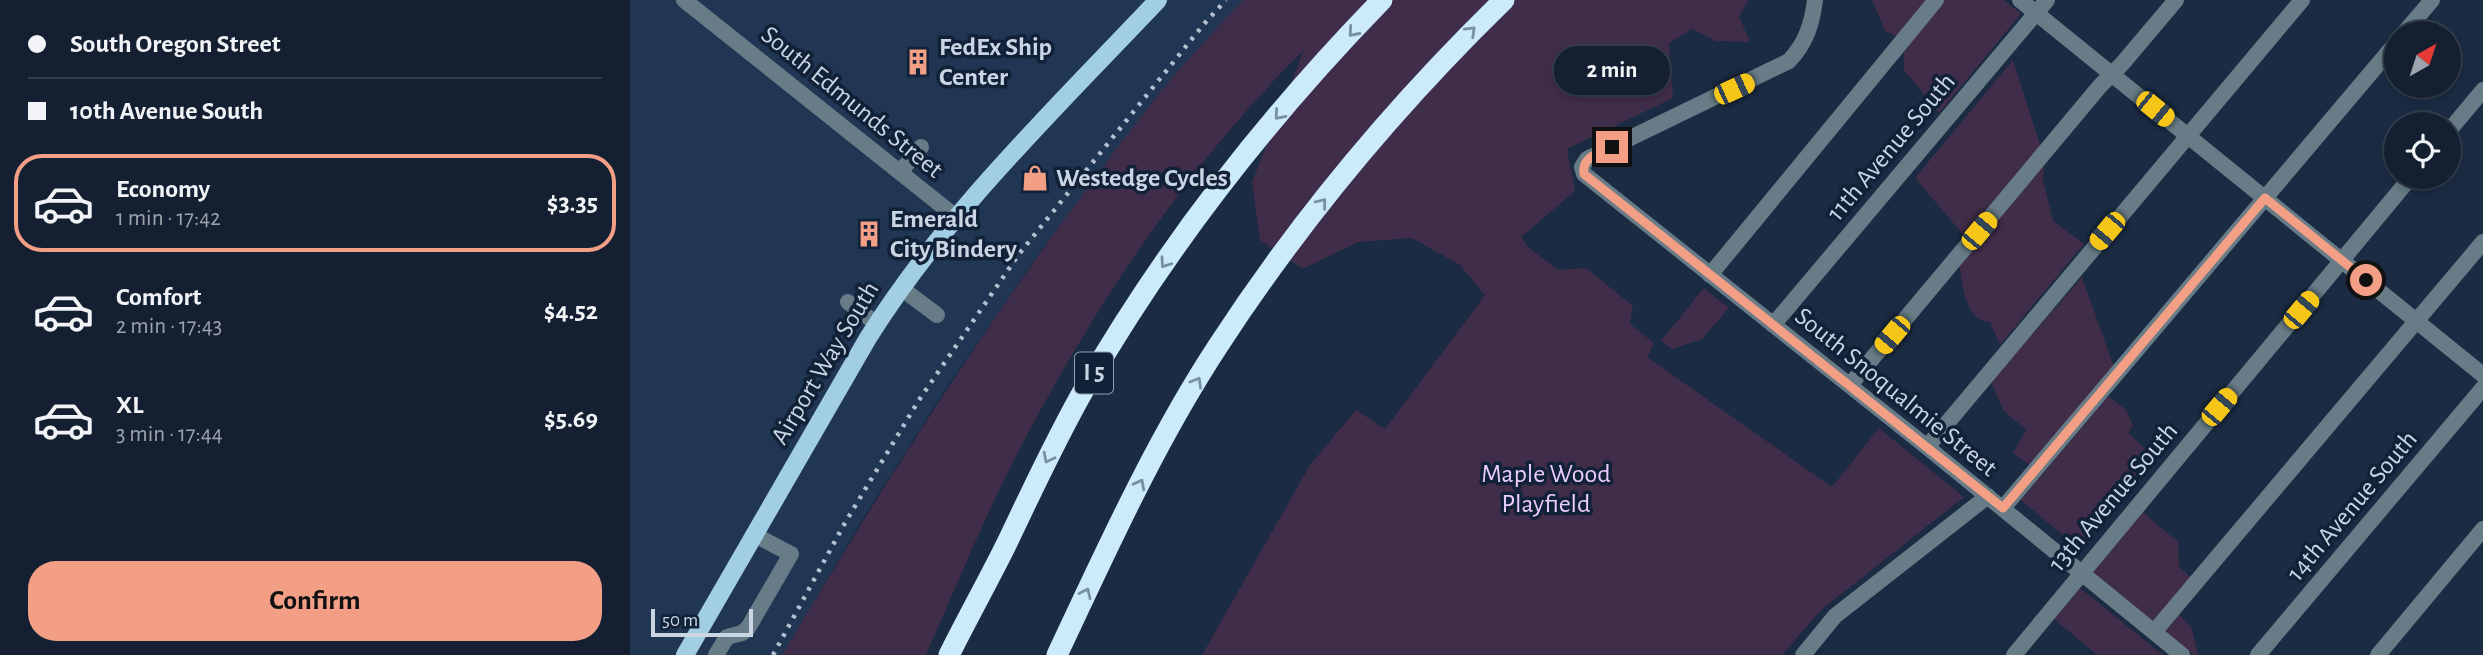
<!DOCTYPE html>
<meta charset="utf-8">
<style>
body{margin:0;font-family:"Alegreya Sans",sans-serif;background:#212d3e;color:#f1f3f6;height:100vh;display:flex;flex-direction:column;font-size:26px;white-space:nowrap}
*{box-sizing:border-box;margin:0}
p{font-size:23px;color:#9da3ac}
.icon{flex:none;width:38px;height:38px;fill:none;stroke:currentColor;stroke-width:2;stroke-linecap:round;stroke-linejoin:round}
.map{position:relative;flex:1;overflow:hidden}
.drawer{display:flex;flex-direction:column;background:#142032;width:630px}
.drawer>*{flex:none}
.guide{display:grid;align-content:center;height:154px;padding:0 28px;background:#142032}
.needle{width:46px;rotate:39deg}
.buttons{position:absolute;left:1754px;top:21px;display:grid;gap:14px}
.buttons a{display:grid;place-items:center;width:77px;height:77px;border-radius:50%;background:#142032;box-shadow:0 4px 10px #0003,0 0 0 2px #333e4d;font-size:35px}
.scale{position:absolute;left:21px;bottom:18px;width:102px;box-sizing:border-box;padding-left:7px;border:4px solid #cad5e4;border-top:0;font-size:19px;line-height:24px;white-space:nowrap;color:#cad5e4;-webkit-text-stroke:5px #112138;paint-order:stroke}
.end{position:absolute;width:32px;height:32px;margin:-16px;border:9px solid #f39f85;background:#111;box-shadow:0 0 0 4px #111}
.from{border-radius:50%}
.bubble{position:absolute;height:49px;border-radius:24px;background:#142032;box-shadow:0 4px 10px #0003,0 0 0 2px #333e4d;font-size:23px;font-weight:700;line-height:49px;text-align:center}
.car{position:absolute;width:21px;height:42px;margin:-21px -10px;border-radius:9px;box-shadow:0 0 5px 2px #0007;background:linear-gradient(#f5c518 24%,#345 0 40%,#f5c518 0 76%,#345 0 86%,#f5c518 0)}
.guide b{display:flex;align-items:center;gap:24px;height:66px;font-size:26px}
.guide b+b{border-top:2px solid #333e4d}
.guide i{width:18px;height:18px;background:#f1f3f6}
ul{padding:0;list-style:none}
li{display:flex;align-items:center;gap:21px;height:98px;margin:0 14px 10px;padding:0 14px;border:4px solid transparent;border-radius:28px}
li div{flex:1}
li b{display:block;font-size:26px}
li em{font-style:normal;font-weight:700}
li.selected{border-color:#f39f85}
li>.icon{width:63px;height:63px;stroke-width:1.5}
.primary-button{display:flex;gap:14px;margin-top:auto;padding:14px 28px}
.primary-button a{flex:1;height:80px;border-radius:28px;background:#f39f85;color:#111;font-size:28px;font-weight:700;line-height:80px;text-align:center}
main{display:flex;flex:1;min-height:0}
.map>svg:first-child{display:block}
</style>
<main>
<section class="drawer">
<div class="guide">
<b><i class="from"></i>South Oregon Street</b>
<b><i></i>10th Avenue South</b>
</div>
<ul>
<li class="selected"><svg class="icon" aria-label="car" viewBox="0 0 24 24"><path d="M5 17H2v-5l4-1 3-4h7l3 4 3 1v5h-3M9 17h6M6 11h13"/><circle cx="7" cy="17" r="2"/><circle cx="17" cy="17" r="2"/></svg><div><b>Economy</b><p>1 min · 17:42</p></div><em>$3.35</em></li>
<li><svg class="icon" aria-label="car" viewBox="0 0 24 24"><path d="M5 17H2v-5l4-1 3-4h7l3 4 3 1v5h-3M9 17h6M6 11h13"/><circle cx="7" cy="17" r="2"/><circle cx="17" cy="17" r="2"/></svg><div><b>Comfort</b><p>2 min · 17:43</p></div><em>$4.52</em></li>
<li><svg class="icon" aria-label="car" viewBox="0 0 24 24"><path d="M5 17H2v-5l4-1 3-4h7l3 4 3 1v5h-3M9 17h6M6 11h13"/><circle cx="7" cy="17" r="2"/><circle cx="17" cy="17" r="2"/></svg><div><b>XL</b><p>3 min · 17:44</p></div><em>$5.69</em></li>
</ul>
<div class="primary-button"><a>Confirm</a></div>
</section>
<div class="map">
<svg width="1853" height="655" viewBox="0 0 1853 655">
<rect width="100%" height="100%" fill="#1a2b43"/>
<path fill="#213653" d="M0,0H614L608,5L525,98L407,256L315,390L232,520L152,655H0Z"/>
<path fill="#402d4a" d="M614,0H1119L1109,16L1120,42L1086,41L1062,29L1039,43L1043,98L937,149L945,191L891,237L898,247L928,270L956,268L1003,306L1000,324L1024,343L1017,357L1202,487L1249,428L1334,497L1191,610L1152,655H572L680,465L726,410L755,429L855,295L830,265L782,238L728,242L673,269L630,240L622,182L674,50C561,161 470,298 396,437C358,508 328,582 296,655H152C266,463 386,276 524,100C550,67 580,36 608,5Z
M1242,0H1299L1268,37L1255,31Z
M1314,0H1374L1391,14L1309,113L1274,70V47Z
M1383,60L1412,151L1337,239L1285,178Z
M1414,160L1413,181L1423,221L1454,244L1370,345L1360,322C1334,321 1333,283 1329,264Z
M1452,277L1485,370L1401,466L1383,453L1396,430L1373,410L1361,382Z
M1074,288L1099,308L1072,339L1042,349L1031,341Z
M1478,396L1496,410L1503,425L1498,433L1523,456L1448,548L1391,500Z
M1509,509L1548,542L1549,566L1561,578L1524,624L1460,570Z
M1450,588L1533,655H1467L1424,619Z
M1545,611L1561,626L1568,655H1563L1532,629Z"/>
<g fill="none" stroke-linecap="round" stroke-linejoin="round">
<path stroke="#677c86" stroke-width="16" d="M54,0L326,217
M1185,0C1182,24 1176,43 1159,61L957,159L952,167L954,174L1297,447L1552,655
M1390,0L1853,375
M1774,33L1802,0
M1818,132L1853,90
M270,172L291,147
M1080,275L1306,0
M271,288L307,315
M218,302L247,324
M1143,325L1417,0
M1220,385L1470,86L1492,64L1546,0
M1297,447L1672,0
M1373,508L1766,43
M1524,632L1853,242
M86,655L97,637L112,633L118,628L161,554L125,535
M1173,655L1205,616L1358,496
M1384,655L1781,177
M1628,655L1853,388
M1748,655L1853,529"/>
<path stroke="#a2cee3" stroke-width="18" d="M55,655L238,338C317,212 426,108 528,0"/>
<path stroke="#ccebfa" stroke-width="21" d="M319,655C337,619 357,583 375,547C401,493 426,438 456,386C537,246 639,116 752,0
M427,655C476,551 525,442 588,346C670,220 766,105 874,0"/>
<path stroke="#b5c1d1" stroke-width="4.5" stroke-dasharray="3.5 7" stroke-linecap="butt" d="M143,655L216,521L289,400L389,254L574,24L596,0"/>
</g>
<defs><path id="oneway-chevron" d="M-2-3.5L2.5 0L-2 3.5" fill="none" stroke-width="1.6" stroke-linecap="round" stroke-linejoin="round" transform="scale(1.75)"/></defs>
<g stroke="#7890a3">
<use href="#oneway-chevron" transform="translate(841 31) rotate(-44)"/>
<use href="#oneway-chevron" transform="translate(723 32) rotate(132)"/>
<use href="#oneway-chevron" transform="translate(649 115) rotate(131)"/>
<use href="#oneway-chevron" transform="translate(692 203) rotate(-52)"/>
<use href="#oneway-chevron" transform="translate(535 263) rotate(125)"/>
<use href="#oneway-chevron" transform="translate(567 382) rotate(-60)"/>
<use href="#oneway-chevron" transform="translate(418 458) rotate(117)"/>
<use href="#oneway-chevron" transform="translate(510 484) rotate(-62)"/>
<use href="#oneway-chevron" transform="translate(456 593) rotate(-65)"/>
</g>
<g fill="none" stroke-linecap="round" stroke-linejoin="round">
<path stroke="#f39f85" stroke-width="9" d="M982,147C969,153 951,157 954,174L1373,508L1635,198L1736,280"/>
</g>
<defs>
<g id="building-bare" transform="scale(2.1)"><path d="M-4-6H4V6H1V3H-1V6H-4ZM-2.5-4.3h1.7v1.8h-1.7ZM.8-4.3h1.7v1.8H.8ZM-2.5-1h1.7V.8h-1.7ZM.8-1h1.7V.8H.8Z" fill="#f39f85" stroke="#112138" stroke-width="2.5" paint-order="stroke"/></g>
<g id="shop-bare" transform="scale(2.1)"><path d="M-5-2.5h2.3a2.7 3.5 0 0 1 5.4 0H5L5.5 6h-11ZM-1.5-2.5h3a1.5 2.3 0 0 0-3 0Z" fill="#f39f85" stroke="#112138" stroke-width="2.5" paint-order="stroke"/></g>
</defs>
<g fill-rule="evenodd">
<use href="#building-bare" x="288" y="62"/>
<use href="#shop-bare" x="405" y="178"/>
<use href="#building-bare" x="239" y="234"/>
</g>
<g text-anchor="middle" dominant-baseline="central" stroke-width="7" stroke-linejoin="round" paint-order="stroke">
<rect fill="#112138" stroke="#929fb0" stroke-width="2" x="445" y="352.5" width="38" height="41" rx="5"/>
<g font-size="24" font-weight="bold" fill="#cad5e4">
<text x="464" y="373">I 5</text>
</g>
<g font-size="26" font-weight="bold" fill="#cad5e4" stroke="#112138" text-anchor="start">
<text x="309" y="47">FedEx Ship<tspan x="309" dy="30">Center</tspan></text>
<text x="426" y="178">Westedge Cycles</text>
<text x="260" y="219">Emerald<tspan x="260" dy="30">City Bindery</tspan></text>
</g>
<g font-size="26" fill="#cad5e4" stroke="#112138">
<text transform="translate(222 102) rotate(39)">South Edmunds Street</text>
<text transform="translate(1261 147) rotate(-50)">11th Avenue South</text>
<text transform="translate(195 363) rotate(-59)">Airport Way South</text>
<text transform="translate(1266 392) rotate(39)">South Snoqualmie Street</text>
<text transform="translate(1483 497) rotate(-50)">13th Avenue South</text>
<text transform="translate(1722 506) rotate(-50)">14th Avenue South</text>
</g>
<g font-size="26" fill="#ebccfe" stroke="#112138">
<text x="916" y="474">Maple Wood<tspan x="916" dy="30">Playfield</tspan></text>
</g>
</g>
</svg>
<div class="buttons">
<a><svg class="needle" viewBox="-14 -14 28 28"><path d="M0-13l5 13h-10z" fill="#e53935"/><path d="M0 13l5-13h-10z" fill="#9da3ac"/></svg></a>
<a><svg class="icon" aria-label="locate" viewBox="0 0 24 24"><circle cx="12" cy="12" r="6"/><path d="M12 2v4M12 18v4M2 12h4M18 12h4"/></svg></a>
</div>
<div class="scale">50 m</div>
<i class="end from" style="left:1736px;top:280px"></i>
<i class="end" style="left:982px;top:147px"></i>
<div class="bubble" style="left:924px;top:46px;width:116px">2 min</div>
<i class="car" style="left:1104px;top:89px;rotate:65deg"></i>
<i class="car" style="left:1525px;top:109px;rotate:129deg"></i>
<i class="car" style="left:1349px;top:231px;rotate:40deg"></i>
<i class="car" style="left:1477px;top:231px;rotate:220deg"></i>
<i class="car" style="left:1671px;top:310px;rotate:40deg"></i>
<i class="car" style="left:1262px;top:335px;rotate:220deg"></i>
<i class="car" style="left:1589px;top:407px;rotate:40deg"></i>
</div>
</main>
